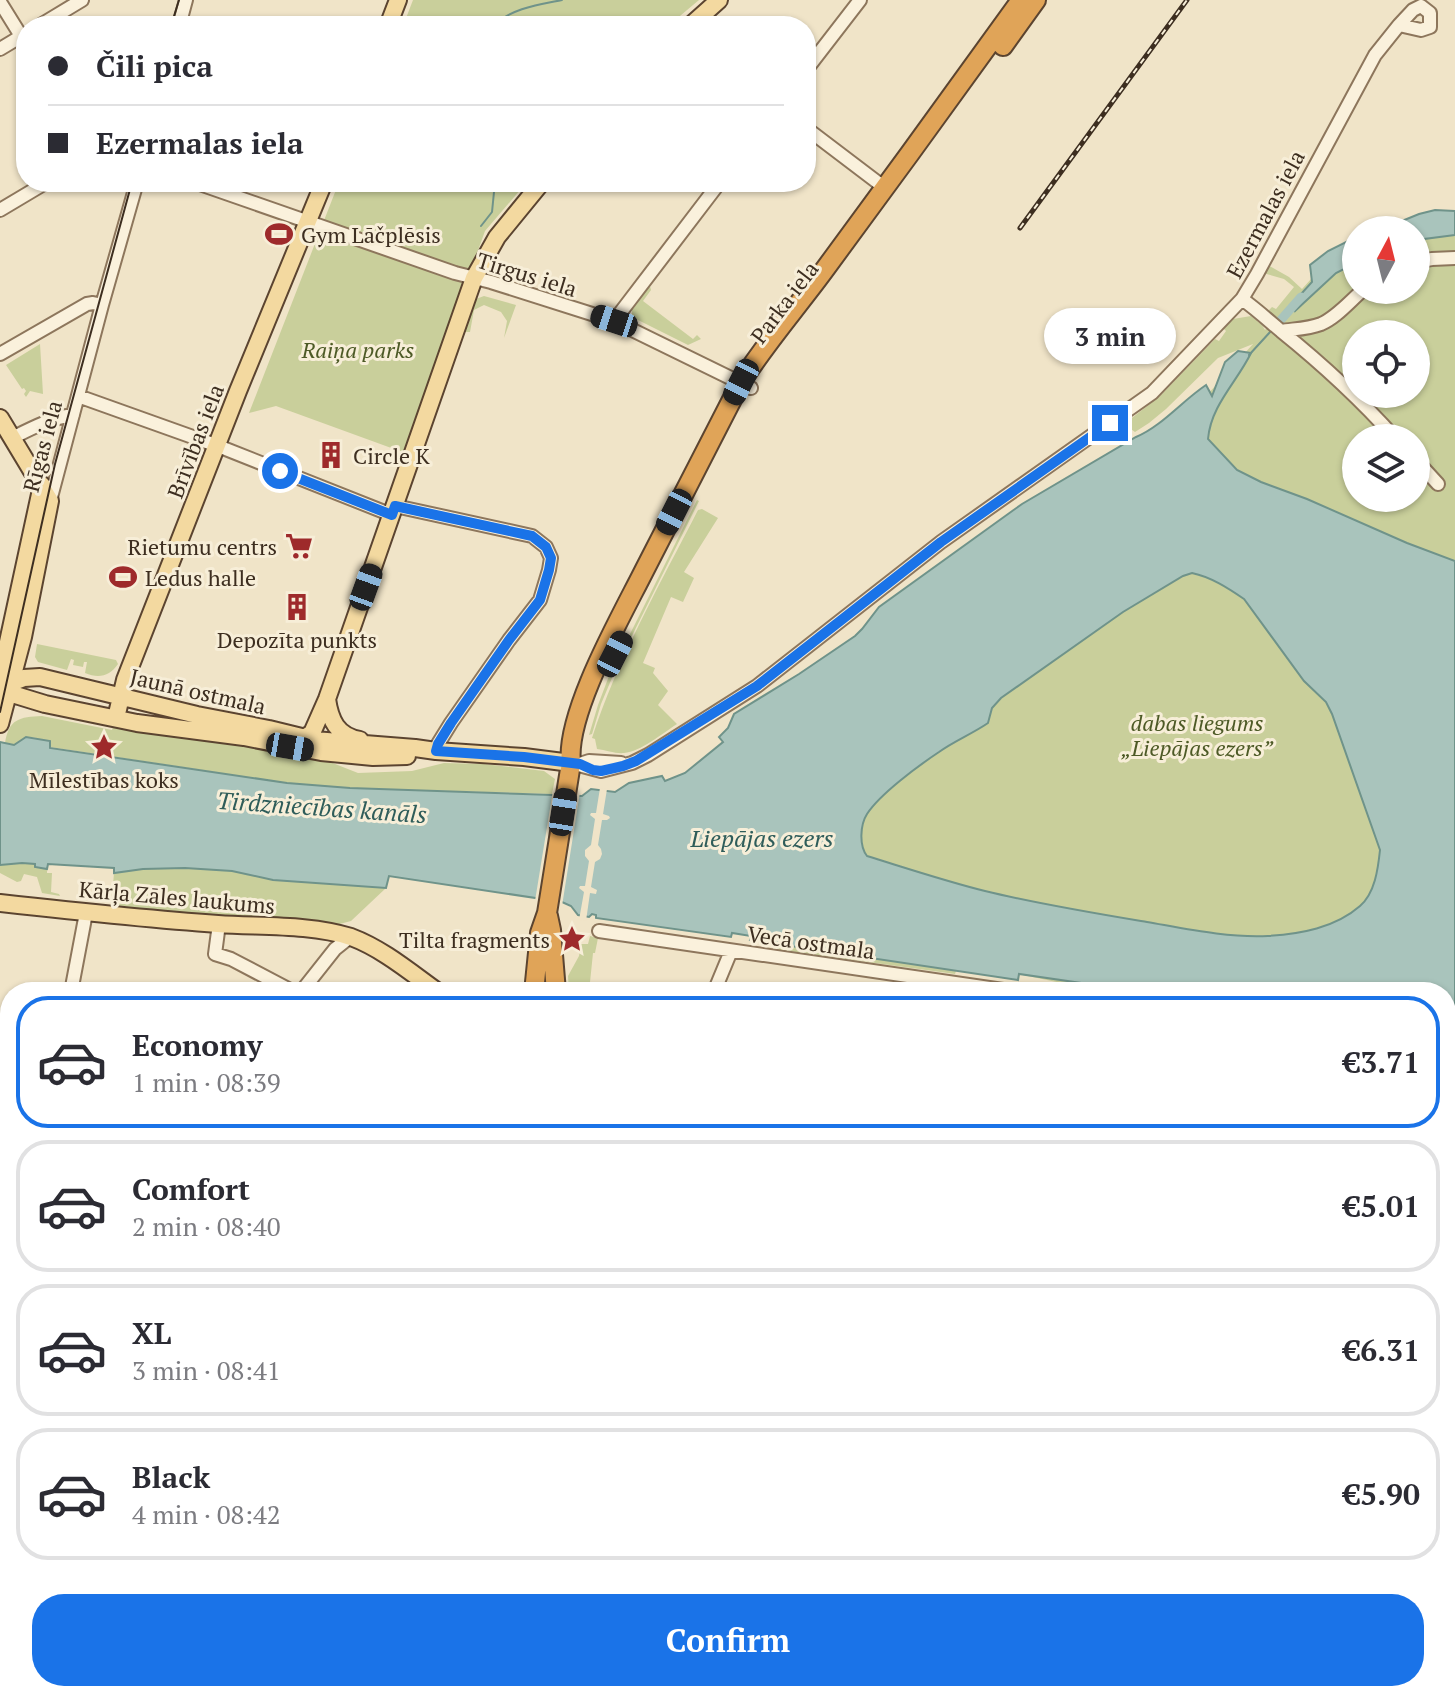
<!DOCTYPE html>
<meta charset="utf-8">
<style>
body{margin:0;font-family:"PT Serif",serif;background:#f2f2f3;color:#2b2b33;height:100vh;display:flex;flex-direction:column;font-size:30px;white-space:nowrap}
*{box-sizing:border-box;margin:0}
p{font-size:26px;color:#7c7c81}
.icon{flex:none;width:44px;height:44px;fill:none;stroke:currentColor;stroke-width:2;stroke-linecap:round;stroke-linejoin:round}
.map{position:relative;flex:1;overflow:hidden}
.side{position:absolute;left:0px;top:982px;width:1456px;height:720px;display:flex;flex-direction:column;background:#fff;border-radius:32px 32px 0 0;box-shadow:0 2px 6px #0004}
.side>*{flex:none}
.top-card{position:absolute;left:16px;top:16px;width:800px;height:176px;border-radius:32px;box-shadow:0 2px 6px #0004;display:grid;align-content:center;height:176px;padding:0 32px;background:#fff}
.needle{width:52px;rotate:7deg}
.tools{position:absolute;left:1342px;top:216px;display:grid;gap:16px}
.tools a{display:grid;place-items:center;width:88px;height:88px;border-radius:50%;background:#fff;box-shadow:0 2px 6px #0004;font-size:40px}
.end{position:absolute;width:36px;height:36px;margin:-18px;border:10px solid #1a73e8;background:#fff;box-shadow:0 0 0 4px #fff}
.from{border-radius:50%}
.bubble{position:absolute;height:56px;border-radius:28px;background:#fff;box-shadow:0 2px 6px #0004;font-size:26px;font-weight:700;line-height:56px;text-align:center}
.car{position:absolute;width:24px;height:48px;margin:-24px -12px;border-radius:10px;box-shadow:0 0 6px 2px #0007;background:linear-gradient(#222 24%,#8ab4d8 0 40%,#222 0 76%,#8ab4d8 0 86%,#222 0)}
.top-card b{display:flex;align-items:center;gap:28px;height:76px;font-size:30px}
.top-card b+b{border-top:2px solid #e1e1e2}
.top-card i{width:20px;height:20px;background:#2b2b33}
ul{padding:14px 0 0;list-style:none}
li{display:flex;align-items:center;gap:24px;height:132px;margin:0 16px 12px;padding:0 16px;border:4px solid #e1e1e2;border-radius:32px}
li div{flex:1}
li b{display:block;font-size:30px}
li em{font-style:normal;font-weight:700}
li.active{border-color:#1a73e8}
li>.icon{width:72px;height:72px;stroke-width:1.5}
.action{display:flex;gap:16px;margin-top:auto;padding:16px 32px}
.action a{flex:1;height:92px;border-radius:32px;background:#1a73e8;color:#fff;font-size:32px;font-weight:700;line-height:92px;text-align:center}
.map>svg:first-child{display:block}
</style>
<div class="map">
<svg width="1455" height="1702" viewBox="0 0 1455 1702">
<rect width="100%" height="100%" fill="#f0e4c8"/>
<path fill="#c9cf9b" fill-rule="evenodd" d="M413,0H699L668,26H403Z
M339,182H527L485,231L405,453L276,406L249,413Z
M1455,226V1154L1446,1142V992H1105L1018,974L956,971L955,974L774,949L797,721L1171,435L1253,344L1218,358L1166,409L1149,423L1135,432L1128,427V421L1160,396L1215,339L1219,341L1226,331L1222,327L1231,317L1232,318L1230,322L1233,319L1251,316L1262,325L1265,330L1274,320L1266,313L1272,307L1276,309L1294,287L1284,279L1263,273L1266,264L1289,277L1302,289L1320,269L1356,254V290H1416V230ZM1356,334H1416V394H1356ZM1356,438H1416V498H1356Z
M650,286L651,290L643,301L693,339L697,335L701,339L688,345L632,317V310Z
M484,296L516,305L504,338L507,321L501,312L484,305L474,310L470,332H464L476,299Z
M40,344L43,394L30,391L26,397L24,394L26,391L24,388L22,389L6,365Z
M697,500L699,501L617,666L601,704L592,734L589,735L598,705L609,676Z
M702,509L718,518L684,572L694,578L683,602L671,597L643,663L655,668L653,673L668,691L658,705L677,724C663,733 640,752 624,753C616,754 606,750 597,749L595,739L592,738C618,658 660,584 698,510Z
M37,644L116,660L118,664C110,676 99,679 85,673L87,662H84L83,667L73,665L74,660L71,659L67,670L38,662L35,657Z
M42,716L112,730L113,727L244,744L330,762L358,773L412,771L444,763L484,764L544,771L555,779L552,794L350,788L287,783L50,747L37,738L26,737L14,745L5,743C9,719 19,717 42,716Z
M5,863L35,864L36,867L47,869V873H52L51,892L59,894L60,896L42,893L37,877L24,874L21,881L17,882L0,873V865Z
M185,868L232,871L273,880L386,888L351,921L332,926L111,909L114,873L143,869Z
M590,936L598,938L595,953H593L589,992H569L568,976L579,956L581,944H588Z"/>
<path fill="#a9c4bc" stroke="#6f938a" stroke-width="2" fill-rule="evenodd" d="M1435,210L1455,211V235L1416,240V230H1370L1397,223L1419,214Z
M1356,237V263L1336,273L1295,311L1292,304L1312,282L1310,265L1328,251Z
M1238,351L1251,353C1237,382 1211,405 1208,439L1237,470L1261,482L1307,499L1407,543L1455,561V1162L1451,1146L1446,1144V992H1143L1019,974L1018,980L750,940L751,936L732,933L731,937L596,918V915L592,914L589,917L578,915L571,906L562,902L389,876L386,888L273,880L232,871L185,868L143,869L114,873V868L48,864L47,869L35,867V864L22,863L0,865V742L14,745L26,737L50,741V748L287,783L350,788L582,796L591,789L615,792L629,783L662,776L665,781L685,773L723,742L719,737L728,728L734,714L799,674L855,636L862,629L879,607L1022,504L1136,437C1162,426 1182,401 1206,385L1212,396L1225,362ZM1192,573C1211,577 1228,588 1244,599L1304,681L1326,702L1332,714L1380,850C1378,869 1375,893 1360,906C1335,928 1300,934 1268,936C1228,938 1187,929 1147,922C1093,913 1038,904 985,891C945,881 906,868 867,856C859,846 860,825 867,814C880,794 918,766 939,752C954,741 972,734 988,723L992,708L1001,698L1123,612L1183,576Z"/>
<path fill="#f0e4c8" d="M600,788L607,789L603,814L609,816L610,818L607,820H602L598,845L601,849L602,854L600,859L595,862L591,887L597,890L596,894L590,893L586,921L579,920L584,892L579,888L580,886H585L589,861L585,856V850L591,845L595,819L590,815L591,813H596Z
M553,790L580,792L562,906L535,901Z"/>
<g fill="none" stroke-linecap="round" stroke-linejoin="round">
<path stroke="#6f938a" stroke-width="2" d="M492,26C513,8 537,5 562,0
M481,226L492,212L494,192
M1249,355L1271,331"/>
<path stroke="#a9c4bc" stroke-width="9" d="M1279,322L1301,297"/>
<g stroke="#8d765c" stroke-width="16">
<path id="minor" d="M0,2L26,44
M39,26L82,0
M179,26L186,0
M0,49L25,34
M806,70L860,0
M806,128L885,188
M194,182L455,273L491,282L614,321L751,388
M0,210L47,182
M1416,262L1432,259L1455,258
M1242,299C1256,309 1268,320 1281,331C1322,364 1360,399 1395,438
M614,321L720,182
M1281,331C1294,329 1308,329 1321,324C1337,317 1350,301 1363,290
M0,354L87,304L93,303L102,305
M78,396L218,446L392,515
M12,438C32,428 51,418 73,415
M1416,460L1438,484
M50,501L102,305L137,182
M395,506L532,536L546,547L551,558L549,570L540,600L509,640L451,723L438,744L436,751
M571,763L601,771L632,763L648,755L757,686L941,542L1152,393L1242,299L1257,274L1375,55L1399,25L1421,30L1430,27V13L1421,6L1413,10L1399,25
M580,764L589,761L621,763
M219,924L215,954L231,959L294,992
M599,931L1017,992
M71,992L86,913
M301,992L335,949L350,937
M714,992L731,951
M0,1073L10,1076
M0,1186L10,1170
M0,1336L10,1341
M0,1441L10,1443
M0,1561L10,1531
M1446,1562L1455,1564
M14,1692L61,1702
M623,1692L652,1702
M894,1692L925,1702
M140,1702L142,1692
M461,1702L464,1692
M573,1702L576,1692
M848,1702L851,1692
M1089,1702L1092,1692"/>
</g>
<g stroke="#5b4430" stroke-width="20">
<path id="major" d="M388,26L398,0
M690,26L719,0
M0,418L50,501L23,637L0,724
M0,679L42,485
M0,687L24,678L40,677L197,715L269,729L314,740L415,748L436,751L524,757L571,763
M0,688L9,693L45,704L137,723L244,737L321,752L373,757L407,756
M327,699C330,720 337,736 360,740
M116,718L125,680L238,391L324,182
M290,747L312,733L327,699L474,278L497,237L542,182
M0,903C72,911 145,919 218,924C260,927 310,924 351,937C383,949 410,972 438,992"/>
</g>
<g stroke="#5b4430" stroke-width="22">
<path id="highway" d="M1003,46L1036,0
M548,916L551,930L556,992
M534,992L540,933L547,913L571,763C565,714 622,615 645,569C677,507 709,445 741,382C767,341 799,305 828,265C893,177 957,89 1021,0
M334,1702L342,1692
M683,1702L686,1692"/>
</g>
<use href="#minor" stroke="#faf1dc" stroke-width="12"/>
<use href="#major" stroke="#f3d9a0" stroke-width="16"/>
<use href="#highway" stroke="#e0a458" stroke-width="18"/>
<path stroke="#3d2e20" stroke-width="2" d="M171,26L179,0
M0,712L55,464L132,182"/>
<g stroke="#3d2e20" stroke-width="5">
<path id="rail" d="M1020,228L1187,0"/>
</g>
<use href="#rail" stroke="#f7eed8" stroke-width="2" stroke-dasharray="6" stroke-linecap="butt"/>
</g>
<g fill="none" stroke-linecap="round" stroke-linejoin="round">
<path stroke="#1a73e8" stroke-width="10" d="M280,471L392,515L395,506L532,536L546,547L551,558L549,570L540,600L509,640L451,723L438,744L436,751L524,757L580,764L593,770L601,771L623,766L636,761L757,686L941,542L1110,423"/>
</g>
<defs>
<g id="stadium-bare" transform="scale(2.16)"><path d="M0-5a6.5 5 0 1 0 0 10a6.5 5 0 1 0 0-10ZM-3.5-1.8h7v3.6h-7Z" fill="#9e2a2b" stroke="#f7eed8" stroke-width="2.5" paint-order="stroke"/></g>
<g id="building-bare" transform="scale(2.16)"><path d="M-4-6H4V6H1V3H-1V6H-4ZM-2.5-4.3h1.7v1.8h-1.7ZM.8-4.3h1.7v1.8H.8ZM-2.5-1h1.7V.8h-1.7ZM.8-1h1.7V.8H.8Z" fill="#9e2a2b" stroke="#f7eed8" stroke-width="2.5" paint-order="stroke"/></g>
<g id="supermarket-bare" transform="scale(2.16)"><path d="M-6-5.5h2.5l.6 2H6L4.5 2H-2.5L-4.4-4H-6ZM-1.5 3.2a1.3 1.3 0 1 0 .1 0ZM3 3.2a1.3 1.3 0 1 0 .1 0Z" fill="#9e2a2b" stroke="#f7eed8" stroke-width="2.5" paint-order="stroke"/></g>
<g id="sight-bare" transform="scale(2.16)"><path d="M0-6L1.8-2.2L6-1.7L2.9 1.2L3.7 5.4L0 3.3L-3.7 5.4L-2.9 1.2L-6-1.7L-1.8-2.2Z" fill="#9e2a2b" stroke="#f7eed8" stroke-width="2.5" paint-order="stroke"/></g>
</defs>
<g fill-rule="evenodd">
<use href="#stadium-bare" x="279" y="234"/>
<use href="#building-bare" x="331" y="455"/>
<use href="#supermarket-bare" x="299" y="546"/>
<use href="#stadium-bare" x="123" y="577"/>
<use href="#building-bare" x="297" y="607"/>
<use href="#sight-bare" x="104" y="747"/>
<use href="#sight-bare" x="572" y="939"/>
</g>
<g text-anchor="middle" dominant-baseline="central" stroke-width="6" stroke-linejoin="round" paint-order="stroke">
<g font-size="22" fill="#3d2e20" stroke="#f7eed8">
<text transform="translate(1265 214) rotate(-62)">Ezermalas iela</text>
<text transform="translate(527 274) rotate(17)">Tirgus iela</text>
<text transform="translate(784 302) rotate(-53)">Parka iela</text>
<text transform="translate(195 441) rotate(-69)">Brīvības iela</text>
<text transform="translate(42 446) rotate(-75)">Rīgas iela</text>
<text transform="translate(198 691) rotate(13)">Jaunā ostmala</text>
<text transform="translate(177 897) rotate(5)">Kārļa Zāles laukums</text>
<text transform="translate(811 942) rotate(8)">Vecā ostmala</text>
</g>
<g font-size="22" fill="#3d2e20" stroke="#f7eed8" text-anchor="start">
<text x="301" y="234">Gym Lāčplēsis</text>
<text x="353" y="455">Circle K</text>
<text x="277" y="546" text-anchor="end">Rietumu centrs</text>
<text x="145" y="577">Ledus halle</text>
<text x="297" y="639" text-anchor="middle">Depozīta punkts</text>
<text x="104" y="779" text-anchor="middle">Mīlestības koks</text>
<text x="550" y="939" text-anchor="end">Tilta fragments</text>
</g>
<g font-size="22" font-style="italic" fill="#4d5a26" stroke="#f7eed8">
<text x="358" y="349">Raiņa parks</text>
<text x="1197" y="722">dabas liegums<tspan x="1197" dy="25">„Liepājas ezers”</tspan></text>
</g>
<g font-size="24" font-style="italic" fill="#2f5d5a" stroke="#f7eed8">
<text transform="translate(322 807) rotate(4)">Tirdzniecības kanāls</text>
<text x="762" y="838">Liepājas ezers</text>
</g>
</g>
</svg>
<div class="tools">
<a><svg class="needle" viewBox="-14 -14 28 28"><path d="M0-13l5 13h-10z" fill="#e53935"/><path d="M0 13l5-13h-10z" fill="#7c7c81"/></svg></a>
<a><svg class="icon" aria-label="locate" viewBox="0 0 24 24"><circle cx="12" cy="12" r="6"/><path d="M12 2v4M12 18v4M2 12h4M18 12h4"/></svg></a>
<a><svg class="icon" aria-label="layers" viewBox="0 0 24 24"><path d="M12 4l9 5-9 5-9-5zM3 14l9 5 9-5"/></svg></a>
</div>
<i class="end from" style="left:280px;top:471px"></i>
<i class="end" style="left:1110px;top:423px"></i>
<div class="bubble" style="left:1044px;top:308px;width:132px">3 min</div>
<i class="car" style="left:614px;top:321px;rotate:288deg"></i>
<i class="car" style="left:741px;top:382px;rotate:207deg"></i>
<i class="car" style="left:674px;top:512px;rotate:207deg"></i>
<i class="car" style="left:366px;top:587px;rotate:20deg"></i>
<i class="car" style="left:615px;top:654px;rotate:27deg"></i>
<i class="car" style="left:290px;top:747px;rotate:100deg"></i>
<i class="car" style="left:563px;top:812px;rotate:9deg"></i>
<div class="top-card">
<b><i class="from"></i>Čili pica</b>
<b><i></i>Ezermalas iela</b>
</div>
<section class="side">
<ul>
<li class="active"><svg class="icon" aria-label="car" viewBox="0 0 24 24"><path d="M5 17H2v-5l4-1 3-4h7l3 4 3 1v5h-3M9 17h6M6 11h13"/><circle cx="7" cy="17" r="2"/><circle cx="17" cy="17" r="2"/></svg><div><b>Economy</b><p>1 min · 08:39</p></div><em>€3.71</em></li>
<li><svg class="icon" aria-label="car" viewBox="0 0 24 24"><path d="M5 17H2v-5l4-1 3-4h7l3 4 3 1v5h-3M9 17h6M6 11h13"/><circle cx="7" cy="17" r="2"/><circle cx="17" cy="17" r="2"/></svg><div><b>Comfort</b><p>2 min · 08:40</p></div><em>€5.01</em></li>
<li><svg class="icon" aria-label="car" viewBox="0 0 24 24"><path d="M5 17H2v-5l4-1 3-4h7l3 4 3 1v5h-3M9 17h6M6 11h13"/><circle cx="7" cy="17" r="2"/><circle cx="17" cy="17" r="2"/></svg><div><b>XL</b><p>3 min · 08:41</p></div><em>€6.31</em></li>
<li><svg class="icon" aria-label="car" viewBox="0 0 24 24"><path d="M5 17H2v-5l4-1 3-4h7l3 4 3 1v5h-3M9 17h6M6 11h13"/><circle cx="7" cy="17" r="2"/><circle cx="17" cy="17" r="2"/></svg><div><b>Black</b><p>4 min · 08:42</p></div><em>€5.90</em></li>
</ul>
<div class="action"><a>Confirm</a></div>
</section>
</div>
